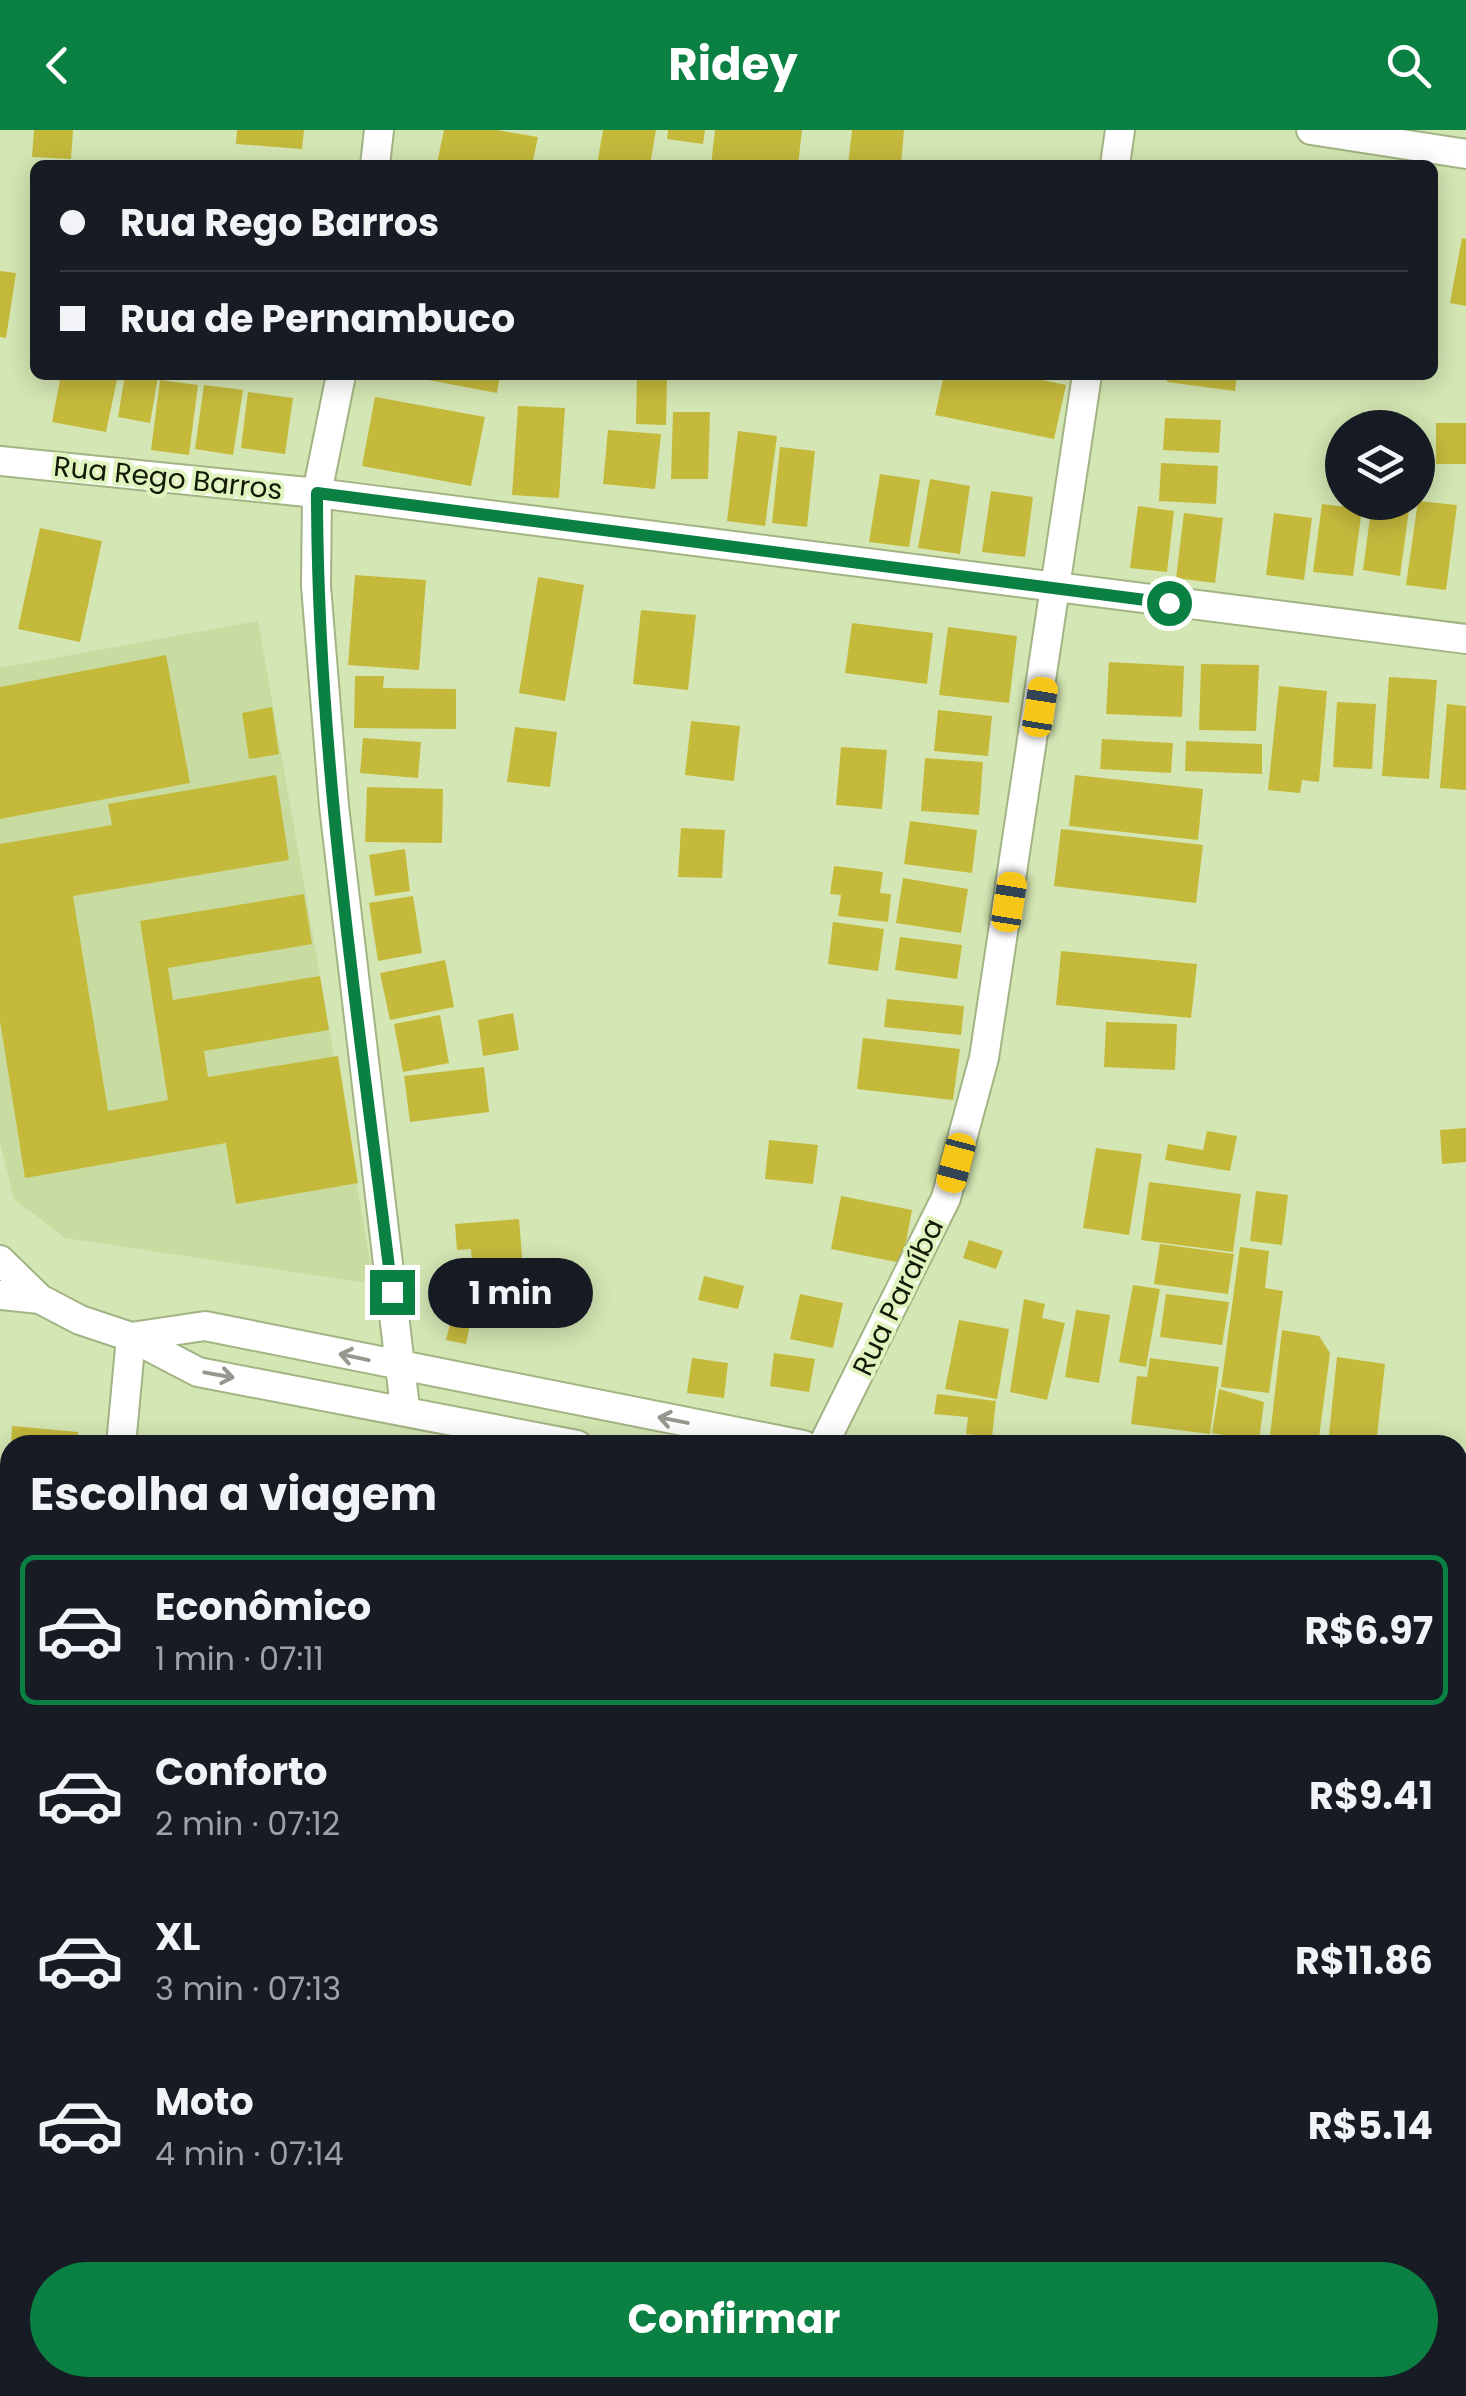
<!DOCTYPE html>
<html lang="pt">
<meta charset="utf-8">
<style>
body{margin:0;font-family:Poppins,sans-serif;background:#242831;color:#f1f3f6;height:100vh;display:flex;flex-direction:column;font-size:38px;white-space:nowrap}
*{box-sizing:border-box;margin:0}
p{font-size:32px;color:#9ea1a6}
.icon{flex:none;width:55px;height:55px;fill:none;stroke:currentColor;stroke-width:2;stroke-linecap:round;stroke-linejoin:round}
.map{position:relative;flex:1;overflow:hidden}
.details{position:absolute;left:0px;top:1305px;width:1468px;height:962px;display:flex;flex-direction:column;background:#171b24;border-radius:30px 30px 0 0;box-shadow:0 5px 25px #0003}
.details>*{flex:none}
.hud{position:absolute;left:30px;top:30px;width:1408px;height:220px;border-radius:15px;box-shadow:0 5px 25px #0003;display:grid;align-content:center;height:220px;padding:0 30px;background:#171b24}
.buttons{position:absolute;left:1325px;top:280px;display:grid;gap:20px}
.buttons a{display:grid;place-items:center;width:110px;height:110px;border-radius:50%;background:#171b24;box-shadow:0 5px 25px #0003;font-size:50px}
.end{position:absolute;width:45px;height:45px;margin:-22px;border:12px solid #0b8043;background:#fff;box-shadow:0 0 0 5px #fff}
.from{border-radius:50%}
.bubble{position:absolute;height:70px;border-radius:35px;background:#171b24;box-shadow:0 5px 25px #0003;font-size:32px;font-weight:700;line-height:70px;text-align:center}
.car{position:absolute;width:30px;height:60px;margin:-30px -15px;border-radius:12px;box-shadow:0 0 8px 2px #0007;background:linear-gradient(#f5c518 24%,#345 0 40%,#f5c518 0 76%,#345 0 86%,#f5c518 0)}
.hud b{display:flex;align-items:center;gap:35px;height:95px;font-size:38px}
.hud b+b{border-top:2px solid #363941}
.hud i{width:25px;height:25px;background:#f1f3f6}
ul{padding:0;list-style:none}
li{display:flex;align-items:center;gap:30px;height:150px;margin:0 20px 15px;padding:0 10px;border:5px solid transparent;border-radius:15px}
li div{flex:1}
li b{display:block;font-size:38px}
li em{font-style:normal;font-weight:700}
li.active{border-color:#0b8043}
li>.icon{width:90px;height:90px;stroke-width:1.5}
h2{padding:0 30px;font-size:45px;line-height:120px}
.action{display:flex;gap:20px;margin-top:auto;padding:20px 30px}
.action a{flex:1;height:115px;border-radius:60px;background:#0b8043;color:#fff;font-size:40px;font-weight:700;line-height:115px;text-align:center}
header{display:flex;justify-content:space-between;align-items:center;height:130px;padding:0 30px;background:#0b8043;color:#fff;font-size:45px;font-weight:700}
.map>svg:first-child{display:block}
</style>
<header><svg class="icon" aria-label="back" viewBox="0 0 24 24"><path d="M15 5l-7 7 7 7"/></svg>Ridey<svg class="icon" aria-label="search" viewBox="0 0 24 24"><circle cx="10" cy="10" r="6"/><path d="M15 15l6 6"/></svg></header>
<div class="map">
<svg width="1466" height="2266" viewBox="0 0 1466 2266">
<rect width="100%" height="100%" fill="#d4e6b3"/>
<path fill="#c8dca2" d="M258,491L374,1154L65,1108L14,1069L0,1012V538Z"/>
<path fill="#c5b93c" d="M34,0H73L71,29L32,27Z
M237,0H304L302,19L236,14Z
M444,0H497L538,7L532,35L437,33Z
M603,0H656L650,35H597Z
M668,0H705L703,14L667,9Z
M715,0H802L798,35H711Z
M852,0H904L901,35H848Z
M1462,108L1466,109V176L1450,173Z
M0,141L16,143L6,208L0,207Z
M61,245H118L106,302L52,292Z
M125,245L158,247L150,293L118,287Z
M402,245H500L497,263Z
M637,245H667L666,295L636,294Z
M944,245H1018L1066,255L1054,309L935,285Z
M1168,245H1237L1235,261L1167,252Z
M160,250L198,255L189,325L151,320Z
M204,255L243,260L233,325L195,319Z
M248,262L293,268L285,324L241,318Z
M375,267L485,287L471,356L362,336Z
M518,276L565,278L559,368L512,365Z
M673,282H710L708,349H671Z
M1165,288L1221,290L1219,323L1163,320Z
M1436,293H1466V334H1436Z
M608,300L661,304L655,359L603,354Z
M738,301L777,306L765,396L727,391Z
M780,317L815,321L807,397L772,393Z
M1161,333L1218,336L1216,374L1159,371Z
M880,344L920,350L909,417L869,412Z
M930,349L970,356L960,424L918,418Z
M991,361L1033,367L1025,427L982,422Z
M1418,371L1457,375L1446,460L1406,455Z
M1372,372H1410L1400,446L1363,440Z
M1322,374L1362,379L1353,446L1313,442Z
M1138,376L1174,381L1167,442L1130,438Z
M1184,383L1223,388L1215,453L1176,448Z
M1274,383L1312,388L1304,450L1266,445Z
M40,398L102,411L80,512L18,499Z
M355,445L426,450L419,540L348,535Z
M538,447L584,455L565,571L519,563Z
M641,480L696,485L688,560L633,554Z
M852,493L933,503L927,554L845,543Z
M948,497L1017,506L1009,573L939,565Z
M166,525L190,653L0,689V557Z
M1109,532L1184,536L1182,587L1106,584Z
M1201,534L1259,535L1256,601L1199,600Z
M355,546H384L383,558L456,559V599L354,598Z
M1389,547L1437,550L1429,649L1382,646Z
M1279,556L1327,561L1319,652L1302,650L1300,663L1268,660Z
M1337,572L1376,574L1372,639L1333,637Z
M1447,574L1466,576V660L1440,658Z
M272,577L279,624L249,629L242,583Z
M938,580L992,586L988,626L934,621Z
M691,591L740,596L734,651L685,645Z
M515,597L557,602L550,657L507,652Z
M363,608L421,612L418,648L360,643Z
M1102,609L1173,613L1171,643L1100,639Z
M1186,611L1262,614V644L1185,641Z
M841,617L887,620L882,679L836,675Z
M925,628L983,632L979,685L921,681Z
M276,645L289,730L73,766L108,981L168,970L140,791L304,764L312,814L168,838L173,870L320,846L329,900L204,921L208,947L338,926L358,1053L236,1074L226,1013L25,1048L0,891V714L112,695L108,674Z
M1075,645L1203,659L1198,710L1069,696Z
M367,657L443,659L442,713L365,712Z
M910,691L977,700L972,743L904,734Z
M681,698L725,700L722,748L678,747Z
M1061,699L1203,715L1196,773L1054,756Z
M405,719L410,761L375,766L369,725Z
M834,736L883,742L880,763L891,764L888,792L838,786L841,765L830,764Z
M903,748L968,759L961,803L896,793Z
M413,766L422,823L378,831L369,773Z
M833,792L884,799L878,841L828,834Z
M900,807L962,815L957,849L895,840Z
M1061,821L1197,834L1191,888L1056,875Z
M445,830L454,877L390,890L380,843Z
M887,869L964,876L961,905L884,897Z
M513,883L519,920L483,926L478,890Z
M440,885L449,933L403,942L394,894Z
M1106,892L1177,894L1175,940L1104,937Z
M863,908L960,919L953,970L857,959Z
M484,937L489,982L410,992L404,946Z
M1466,998V1032L1442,1034L1440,1000Z
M1207,1001L1237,1006L1230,1041L1165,1030L1168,1014L1203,1020Z
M769,1010L818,1015L813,1054L765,1049Z
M1096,1018L1142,1024L1129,1105L1083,1098Z
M1149,1052L1241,1064L1233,1122L1141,1110Z
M1256,1061L1288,1065L1282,1115L1250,1111Z
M841,1066L912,1080L902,1133L831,1119Z
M519,1089L523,1140L544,1137L546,1176L447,1184L444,1148L473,1145L471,1119L457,1120L455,1094Z
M969,1110L1003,1121L996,1139L963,1128Z
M1160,1114L1234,1124L1228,1164L1154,1154Z
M1240,1117L1269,1121L1265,1158L1283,1161L1269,1263L1221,1257Z
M704,1146L744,1156L738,1179L698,1170Z
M1133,1155L1160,1159L1146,1237L1119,1232Z
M800,1164L843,1173L833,1218L790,1209Z
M1166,1164L1229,1172L1222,1215L1160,1207Z
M1024,1169L1045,1174L1042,1188L1065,1193L1047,1270L1010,1262Z
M1076,1180L1110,1185L1099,1253L1065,1247Z
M451,1190L470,1194L466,1214L446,1210Z
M959,1190L1009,1199L997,1269L945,1259Z
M1282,1200L1319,1206L1330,1223L1318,1315H1269Z
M774,1223L815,1229L809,1262L770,1256Z
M1337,1227L1385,1234L1376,1315H1328Z
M692,1228L728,1233L724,1268L687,1263Z
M1150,1228L1219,1237L1210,1304L1131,1294L1137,1246L1147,1247Z
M1219,1259L1264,1272L1259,1311L1212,1303Z
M937,1264L996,1271L992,1307L966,1304L968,1287L934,1284Z
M12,1296L78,1302L77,1315H11Z
M5,1407L10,1408V1463L0,1462Z
M0,1471H10V1520L0,1519Z
M1458,1512L1466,1514L1459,1556H1458Z
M0,1531L10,1532V1590L0,1589Z
M0,1596L10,1598V1636L0,1634Z
M0,1641L10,1643V1701L0,1699Z
M0,1704L10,1706V1741L0,1739Z
M0,1746L10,1747V1858L0,1856Z
M1458,2164L1466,2185L1463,2266H1207L1204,2258H1458Z
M148,2258H211V2266H147Z
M222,2258H290V2266H222Z
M467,2258H536L537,2266H467Z
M550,2258H613V2266H550Z
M821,2258H861L880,2262L879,2266H819Z
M976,2258H1039L1047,2266H967Z"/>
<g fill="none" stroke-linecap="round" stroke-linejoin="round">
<g stroke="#a3b483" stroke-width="19">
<path id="service" d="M1458,2154L1466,2174"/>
</g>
<g stroke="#a3b483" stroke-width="32">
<path id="minor" d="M1311,0L1466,24
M375,35L379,0
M1115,35L1120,0
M341,245L317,363L316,456L334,676L405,1278
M0,331L317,363L1466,509
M0,1130L40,1169
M0,1165L40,1169L80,1190L131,1207L198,1242L577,1315
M131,1207L205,1196L803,1315
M121,1315L131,1207
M823,1315L946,1068L984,928L1087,245
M1458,1412L1466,1413
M1458,1456L1466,1457
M0,1888L10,1891
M0,2147L10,2086
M1135,2258L1142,2266"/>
</g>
<use href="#service" stroke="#fff" stroke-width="14"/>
<use href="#minor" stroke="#fff" stroke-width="28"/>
</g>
<defs><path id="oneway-shaft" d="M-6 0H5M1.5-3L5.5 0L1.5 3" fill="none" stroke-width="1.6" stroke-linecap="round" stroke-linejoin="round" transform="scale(2.5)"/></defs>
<g stroke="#95988f">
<use href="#oneway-shaft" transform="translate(354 1227) rotate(-168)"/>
<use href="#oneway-shaft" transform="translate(219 1245) rotate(10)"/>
<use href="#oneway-shaft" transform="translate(673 1290) rotate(-169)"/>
</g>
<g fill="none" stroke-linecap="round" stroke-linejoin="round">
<path stroke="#0b8043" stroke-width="12" d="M392,1162C360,897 317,630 317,363L1169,473"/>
</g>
<g text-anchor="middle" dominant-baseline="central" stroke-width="8" stroke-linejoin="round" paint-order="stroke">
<g font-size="28" fill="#131907" stroke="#e1f4c0">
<text transform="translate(168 348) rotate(6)">Rua Rego Barros</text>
<text transform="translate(898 1167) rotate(-64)">Rua Paraíba</text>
</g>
</g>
</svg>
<div class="buttons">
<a><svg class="icon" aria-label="layers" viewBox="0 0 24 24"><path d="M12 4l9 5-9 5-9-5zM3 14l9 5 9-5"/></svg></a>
</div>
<i class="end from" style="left:1169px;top:473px"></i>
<i class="end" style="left:392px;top:1162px"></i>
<div class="bubble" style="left:428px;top:1128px;width:165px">1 min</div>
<i class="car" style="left:1040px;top:577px;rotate:9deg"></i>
<i class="car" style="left:1009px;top:772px;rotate:9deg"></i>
<i class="car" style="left:956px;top:1033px;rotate:195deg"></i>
<div class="hud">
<b><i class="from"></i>Rua Rego Barros</b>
<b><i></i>Rua de Pernambuco</b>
</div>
<section class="details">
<h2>Escolha a viagem</h2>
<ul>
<li class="active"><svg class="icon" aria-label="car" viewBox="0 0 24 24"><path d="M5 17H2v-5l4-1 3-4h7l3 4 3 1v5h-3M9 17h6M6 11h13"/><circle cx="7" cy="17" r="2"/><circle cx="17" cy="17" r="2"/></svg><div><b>Econômico</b><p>1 min · 07:11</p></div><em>R$6.97</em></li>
<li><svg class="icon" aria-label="car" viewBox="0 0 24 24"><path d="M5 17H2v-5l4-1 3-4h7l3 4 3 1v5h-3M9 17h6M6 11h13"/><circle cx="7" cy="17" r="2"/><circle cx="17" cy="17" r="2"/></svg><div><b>Conforto</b><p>2 min · 07:12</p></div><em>R$9.41</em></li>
<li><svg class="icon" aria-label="car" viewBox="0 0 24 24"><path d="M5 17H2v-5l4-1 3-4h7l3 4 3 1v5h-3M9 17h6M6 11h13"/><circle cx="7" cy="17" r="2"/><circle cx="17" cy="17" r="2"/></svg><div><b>XL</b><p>3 min · 07:13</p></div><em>R$11.86</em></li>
<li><svg class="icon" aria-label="car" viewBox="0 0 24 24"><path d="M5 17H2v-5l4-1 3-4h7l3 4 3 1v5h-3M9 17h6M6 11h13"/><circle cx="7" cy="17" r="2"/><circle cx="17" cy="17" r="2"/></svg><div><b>Moto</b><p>4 min · 07:14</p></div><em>R$5.14</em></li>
</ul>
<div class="action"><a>Confirmar</a></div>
</section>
</div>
